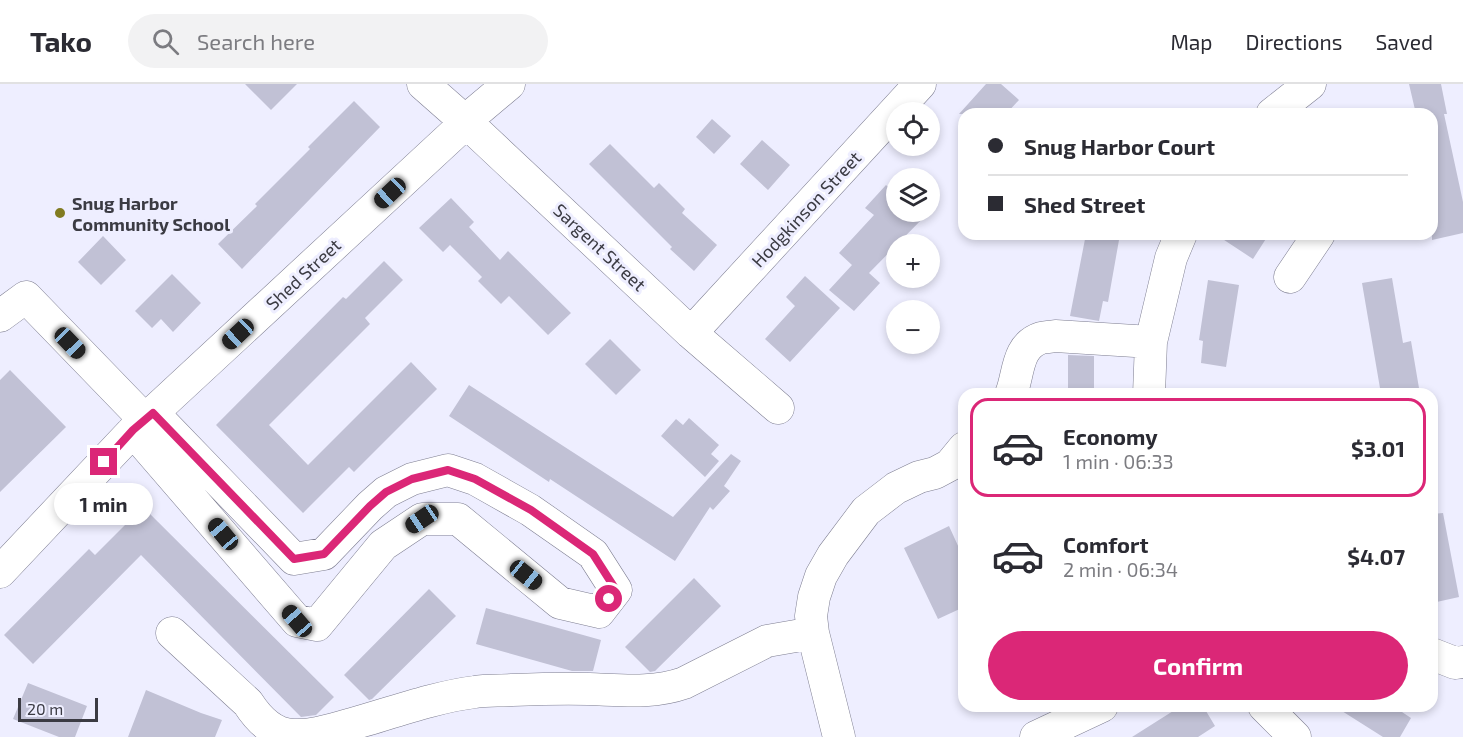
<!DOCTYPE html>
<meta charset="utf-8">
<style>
body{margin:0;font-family:"Exo 2",sans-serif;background:#f2f2f3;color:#2b2b33;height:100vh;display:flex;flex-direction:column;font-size:22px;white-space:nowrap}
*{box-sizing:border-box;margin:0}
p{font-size:20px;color:#7c7c81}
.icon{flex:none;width:33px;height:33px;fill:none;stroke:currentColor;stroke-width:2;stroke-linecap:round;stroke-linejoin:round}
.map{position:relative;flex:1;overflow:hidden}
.side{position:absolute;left:958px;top:304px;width:480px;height:324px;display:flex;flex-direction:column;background:#fff;border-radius:18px;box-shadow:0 3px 9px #0003}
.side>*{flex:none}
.banner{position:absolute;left:958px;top:24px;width:480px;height:132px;border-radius:18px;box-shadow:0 3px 9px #0003;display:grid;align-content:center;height:132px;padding:0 30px;background:#fff}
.controls{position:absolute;left:886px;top:18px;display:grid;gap:12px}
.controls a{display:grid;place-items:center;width:54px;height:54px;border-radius:50%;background:#fff;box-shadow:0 3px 9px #0003;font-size:30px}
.scale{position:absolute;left:18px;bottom:15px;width:80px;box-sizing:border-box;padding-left:6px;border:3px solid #3b3b43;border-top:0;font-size:16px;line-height:21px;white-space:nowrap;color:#3b3b43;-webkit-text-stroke:4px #eef;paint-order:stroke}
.end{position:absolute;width:27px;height:27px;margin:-14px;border:8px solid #db2777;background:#fff;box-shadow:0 0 0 3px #fff}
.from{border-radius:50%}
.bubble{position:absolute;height:42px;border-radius:21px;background:#fff;box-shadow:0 3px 9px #0003;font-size:20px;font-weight:700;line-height:42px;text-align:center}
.car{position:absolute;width:18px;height:36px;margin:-18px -9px;border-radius:8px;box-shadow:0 0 4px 2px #0007;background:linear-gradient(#222 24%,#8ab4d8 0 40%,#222 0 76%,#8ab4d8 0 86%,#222 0)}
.banner b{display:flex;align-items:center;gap:21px;height:57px;font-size:22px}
.banner b+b{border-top:2px solid #e1e1e2}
.banner i{width:15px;height:15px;background:#2b2b33}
ul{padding:10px 0 0;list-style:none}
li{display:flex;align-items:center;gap:18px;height:99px;margin:0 12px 9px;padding:0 18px;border:3px solid transparent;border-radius:18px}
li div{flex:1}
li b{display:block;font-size:22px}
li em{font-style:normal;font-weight:700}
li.selected{border-color:#db2777}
li>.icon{width:54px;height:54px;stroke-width:1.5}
.action{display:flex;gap:12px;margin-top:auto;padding:12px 30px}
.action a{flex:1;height:69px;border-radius:36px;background:#db2777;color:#fff;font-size:24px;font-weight:700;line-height:69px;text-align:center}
header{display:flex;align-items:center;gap:36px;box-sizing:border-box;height:84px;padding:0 30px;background:#fff;border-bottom:2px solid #e1e1e2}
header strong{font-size:28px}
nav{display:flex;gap:33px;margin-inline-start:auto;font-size:21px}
.search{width:420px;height:54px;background:#f2f2f3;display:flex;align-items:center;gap:15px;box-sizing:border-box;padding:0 21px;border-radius:33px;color:#7c7c81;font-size:22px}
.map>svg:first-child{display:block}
</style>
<header>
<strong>Tako</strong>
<div class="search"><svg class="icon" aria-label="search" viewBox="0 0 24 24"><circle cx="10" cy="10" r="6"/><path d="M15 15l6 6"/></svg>Search here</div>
<nav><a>Map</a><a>Directions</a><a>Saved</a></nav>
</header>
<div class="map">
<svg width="1463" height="653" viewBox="0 0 1463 653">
<rect width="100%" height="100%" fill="#eef"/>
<path fill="#c1c1d5" d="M245,0H297L271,26Z
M986,0H1001L1019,16L1006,30H959Z
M1409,0H1441L1447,30H1444L1463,118V149L1432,156V126L1436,125L1432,107V30H1416Z
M354,17L380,43L242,185L218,160L257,122L255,120L310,65L308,63Z
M712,35L731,52L714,70L696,53Z
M762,56L790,81L768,106L740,80Z
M610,60L654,104L659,99L685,125L682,129L717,161L694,187L670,165L672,163L589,80Z
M886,101L895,109L897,106V128H929L869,189L880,199L854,227L829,206L852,181L839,169L874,131L865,124Z
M451,114L474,138L469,143L500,176L508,167L571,229L548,251L509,212L501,220L478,197L482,193L450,161L443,168L419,144Z
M1086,150L1119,156L1108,218L1103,217L1099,237L1070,232Z
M1215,150H1269L1253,175Z
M103,152L126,176L101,201L78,178Z
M384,177L403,196L365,234L370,240L269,341L308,381L411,278L437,305L354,388L349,383L303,429L216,341L343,213L346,215Z
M172,190L201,219L173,248L161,235L152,244L135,227Z
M805,192L840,224L790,278L765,255L795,222L786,213Z
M1392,194L1403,259L1411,257L1420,310H1381L1362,199Z
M1208,196L1239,201L1226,283L1201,279L1203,257L1199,256Z
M610,255L641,286L616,311L585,280Z
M1068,271L1094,272V310H1068Z
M10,286L66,343L0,408V296Z
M469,301L673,433L731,370L741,377L724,402L730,407L713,426L710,423L675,477L550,395L549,398L449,332Z
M689,334L719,361L711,370L719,377L705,393L661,352L676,335L683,341Z
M143,423L334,613L316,631L301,633L141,471L33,580L4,551L89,465L95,471Z
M1443,429L1459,513L1432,519V430Z
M949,442L964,475V523L938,535L904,464Z
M694,494L721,522L655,587L650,588L625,563Z
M429,505L456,532L372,615L369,616L344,591Z
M486,524L601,556L593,587H572L476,560Z
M28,599L87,622L75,653H59L13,635Z
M146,606L201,629L222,636L215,653H128Z
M1181,622H1203L1215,642L1198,653H1132Z
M1334,622H1393L1411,634L1400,653H1383Z"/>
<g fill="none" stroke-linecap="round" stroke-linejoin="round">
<g stroke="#7e7e91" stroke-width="33">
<path id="minor" d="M423,0L465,37L691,249L778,324
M1272,30L1310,0
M1290,193L1319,150
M0,232L26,213L145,336
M691,249L920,0
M1011,310C1019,291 1016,262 1041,254C1045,253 1051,253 1055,252L1151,258
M1149,310L1151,258L1171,174L1181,150
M133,347L297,537L317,541L383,461L422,435H458L560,519L599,528L616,506L593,470L530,426L475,395L448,386L412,395L386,408L370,422L324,470L294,475L153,329
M0,488L133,347L458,46L465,37L509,0
M172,549L248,619C259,636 273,651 294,651C313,652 333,645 352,640C391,629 435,613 475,608C487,606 500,607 512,606C537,605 563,604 589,605C621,606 653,610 684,599L767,557L813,549
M1432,570L1455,579L1463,578
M1264,622L1295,653
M839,653L813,549L811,532L814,513L821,492L833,471L866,427L896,404L919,393L935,389L950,381L964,364
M1036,653L1102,622"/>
</g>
<use href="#minor" stroke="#fff" stroke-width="32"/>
</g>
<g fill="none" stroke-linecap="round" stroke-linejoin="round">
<path stroke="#db2777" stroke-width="8" d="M104,378L133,346L153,329L294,475L324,470L370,422L386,408L412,395L448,386L475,395L531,426L593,470L616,506L609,515"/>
</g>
<circle fill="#817b21" stroke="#eef" stroke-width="2" cx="60" cy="129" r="6"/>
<g text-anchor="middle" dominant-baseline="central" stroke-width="6" stroke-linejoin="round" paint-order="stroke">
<g font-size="18" font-weight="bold" fill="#3b3b43" stroke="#eef" text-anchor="start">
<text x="72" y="119">Snug Harbor<tspan x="72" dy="21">Community School</tspan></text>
</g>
<g font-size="18" fill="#3b3b43" stroke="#eef">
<text transform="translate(806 125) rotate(-47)">Hodgkinson Street</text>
<text transform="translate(600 163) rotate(43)">Sargent Street</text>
<text transform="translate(303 190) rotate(-43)">Shed Street</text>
</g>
</g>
</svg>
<div class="controls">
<a><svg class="icon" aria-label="locate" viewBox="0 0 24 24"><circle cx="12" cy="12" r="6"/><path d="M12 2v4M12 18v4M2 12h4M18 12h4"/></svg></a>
<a><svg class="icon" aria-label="layers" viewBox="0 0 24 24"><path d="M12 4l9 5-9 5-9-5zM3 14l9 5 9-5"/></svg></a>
<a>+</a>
<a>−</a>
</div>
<div class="scale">20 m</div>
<i class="end from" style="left:609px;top:515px"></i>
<i class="end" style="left:104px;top:378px"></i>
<div class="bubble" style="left:54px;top:399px;width:99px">1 min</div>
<i class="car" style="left:390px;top:109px;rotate:227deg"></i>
<i class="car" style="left:238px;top:250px;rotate:227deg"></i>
<i class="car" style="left:70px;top:259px;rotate:136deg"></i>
<i class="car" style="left:422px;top:435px;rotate:236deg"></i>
<i class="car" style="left:223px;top:450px;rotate:320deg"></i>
<i class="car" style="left:526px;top:491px;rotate:129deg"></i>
<i class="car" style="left:297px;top:537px;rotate:319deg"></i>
<div class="banner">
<b><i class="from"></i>Snug Harbor Court</b>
<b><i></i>Shed Street</b>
</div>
<section class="side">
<ul>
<li class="selected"><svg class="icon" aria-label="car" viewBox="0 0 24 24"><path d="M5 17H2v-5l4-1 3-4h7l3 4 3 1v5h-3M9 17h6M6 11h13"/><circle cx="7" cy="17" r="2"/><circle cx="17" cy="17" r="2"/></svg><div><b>Economy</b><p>1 min · 06:33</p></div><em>$3.01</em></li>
<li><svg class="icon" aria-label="car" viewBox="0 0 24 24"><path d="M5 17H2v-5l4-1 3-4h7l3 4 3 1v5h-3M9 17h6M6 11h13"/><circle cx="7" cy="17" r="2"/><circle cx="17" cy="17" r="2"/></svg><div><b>Comfort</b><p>2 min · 06:34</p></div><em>$4.07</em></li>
</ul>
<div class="action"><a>Confirm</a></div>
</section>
</div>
